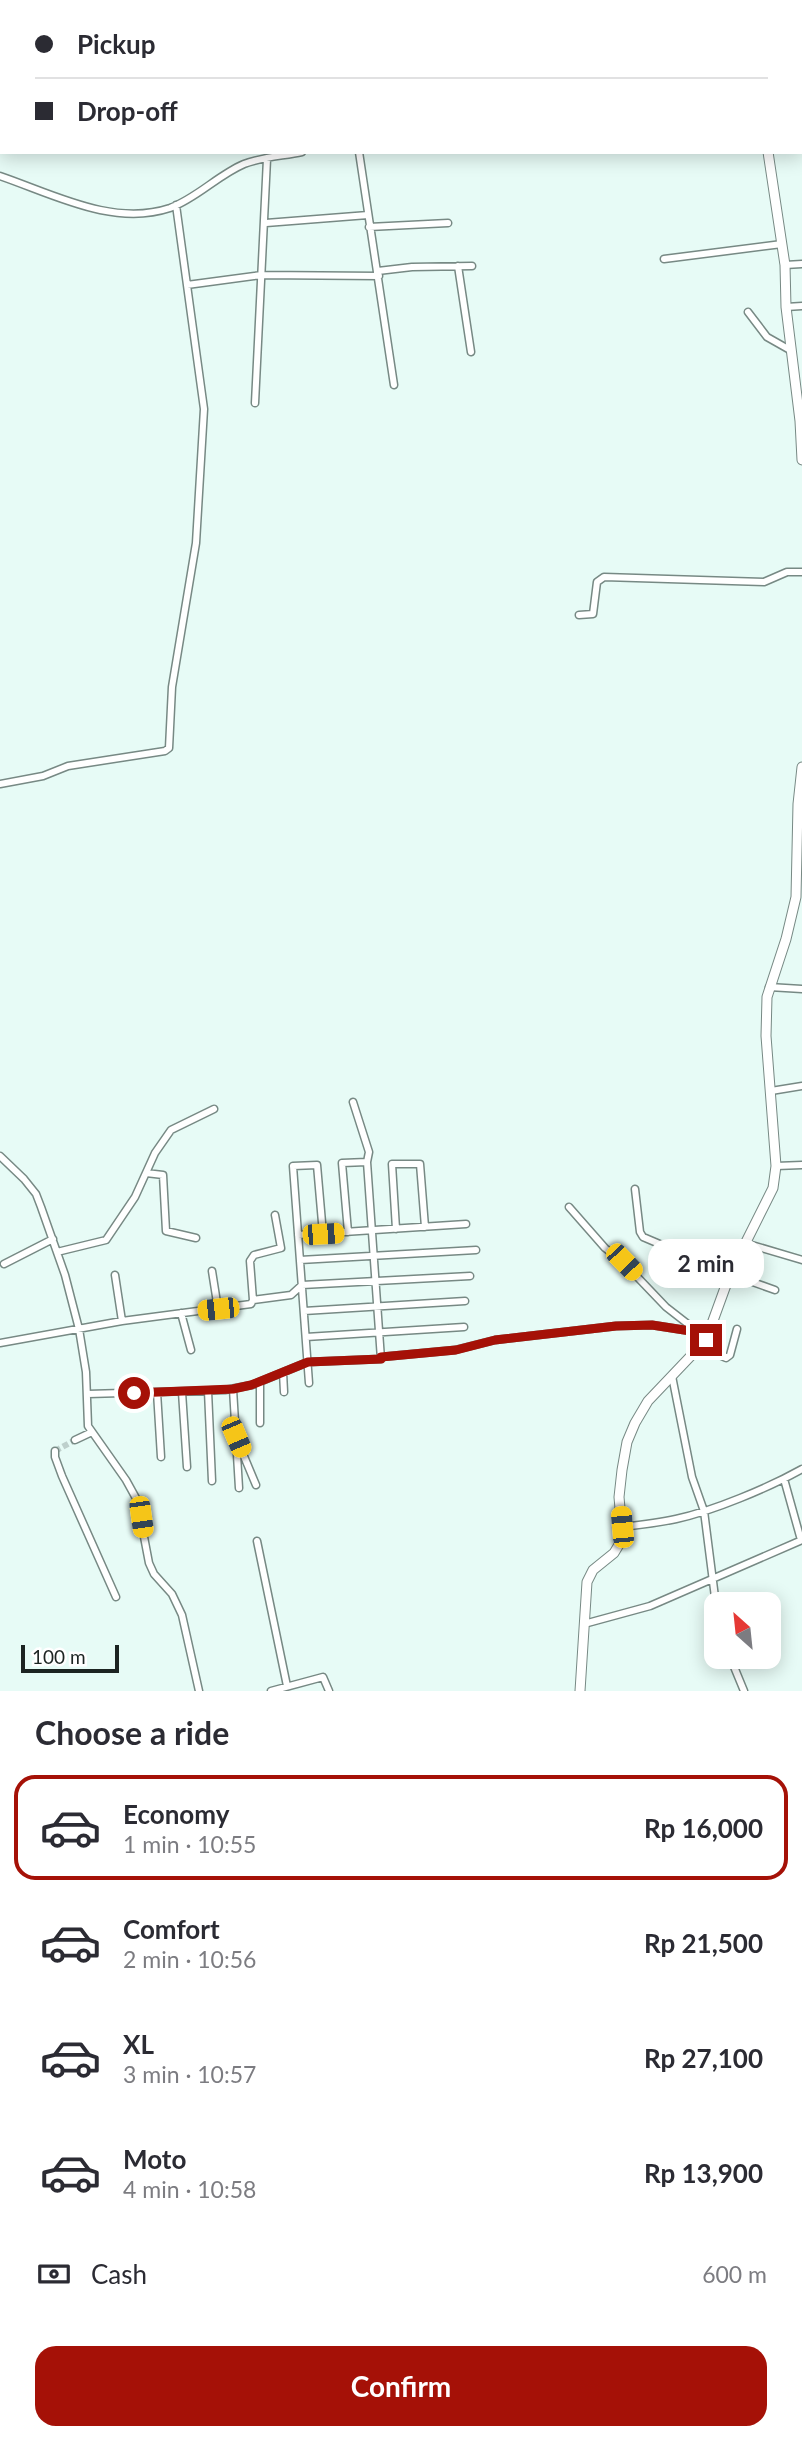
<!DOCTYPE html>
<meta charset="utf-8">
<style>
body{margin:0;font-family:Lato,sans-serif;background:#f2f2f3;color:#2b2b33;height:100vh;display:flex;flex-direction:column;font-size:26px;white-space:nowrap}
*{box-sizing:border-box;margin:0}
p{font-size:23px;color:#7c7c81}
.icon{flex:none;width:38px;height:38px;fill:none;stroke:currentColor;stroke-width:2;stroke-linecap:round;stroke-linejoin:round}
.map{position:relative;height:1691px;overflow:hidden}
.side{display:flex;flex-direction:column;background:#fff;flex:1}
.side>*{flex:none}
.guide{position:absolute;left:0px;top:0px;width:803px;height:154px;box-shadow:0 4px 18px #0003;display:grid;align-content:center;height:154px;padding:0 35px;background:#fff}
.needle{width:46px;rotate:333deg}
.fabs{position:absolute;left:704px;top:1592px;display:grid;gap:14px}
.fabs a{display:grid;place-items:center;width:77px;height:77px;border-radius:14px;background:#fff;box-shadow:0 4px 18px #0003;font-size:35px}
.scale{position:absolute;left:21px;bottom:18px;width:98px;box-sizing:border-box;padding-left:7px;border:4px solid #1c2422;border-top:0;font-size:19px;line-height:24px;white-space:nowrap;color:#1c2422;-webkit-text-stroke:5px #fff;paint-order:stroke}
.end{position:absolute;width:32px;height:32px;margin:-16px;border:9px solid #a51107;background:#fff;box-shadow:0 0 0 4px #fff}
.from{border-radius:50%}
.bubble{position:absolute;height:49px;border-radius:21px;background:#fff;box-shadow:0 4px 18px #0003;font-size:23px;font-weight:700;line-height:49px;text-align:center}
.car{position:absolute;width:21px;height:42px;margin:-21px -10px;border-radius:9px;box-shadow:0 0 5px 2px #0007;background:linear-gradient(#f5c518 24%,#345 0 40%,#f5c518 0 76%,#345 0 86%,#f5c518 0)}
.guide b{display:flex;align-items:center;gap:24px;height:66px;font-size:26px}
.guide b+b{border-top:2px solid #e1e1e2}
.guide i{width:18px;height:18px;background:#2b2b33}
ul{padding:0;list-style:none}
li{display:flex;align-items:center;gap:21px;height:105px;margin:0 14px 10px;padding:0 21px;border:4px solid transparent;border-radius:21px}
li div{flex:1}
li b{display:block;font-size:26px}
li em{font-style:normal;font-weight:700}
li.on{border-color:#a51107}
li>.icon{width:63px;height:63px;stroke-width:1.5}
h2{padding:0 35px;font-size:32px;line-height:84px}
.pay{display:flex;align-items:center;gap:18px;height:77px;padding:0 35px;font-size:26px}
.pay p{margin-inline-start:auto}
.cta{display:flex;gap:14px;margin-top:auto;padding:14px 35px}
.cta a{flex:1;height:80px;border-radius:21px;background:#a51107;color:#fff;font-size:28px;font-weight:700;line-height:80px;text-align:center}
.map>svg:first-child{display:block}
</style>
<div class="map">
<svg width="802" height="1691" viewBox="0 0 802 1691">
<rect width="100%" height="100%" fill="#e7fbf6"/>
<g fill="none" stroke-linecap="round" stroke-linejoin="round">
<path stroke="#bed0cc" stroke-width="6" stroke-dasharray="6 3" stroke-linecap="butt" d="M55,1451L75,1440"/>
<g stroke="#778984" stroke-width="9">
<path id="street" d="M675,0V2
M359,152L394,385
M0,176C53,194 113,227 170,208C197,198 218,175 244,164C262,157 283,156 302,152
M266,223L368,215
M369,227L448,223
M664,259L782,244
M785,265L802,264
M458,266L471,352
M378,271L412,267L472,266
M187,285L261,275L379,276
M786,307L802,306
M748,312L767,337L790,350
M255,403L267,159
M579,615L593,614L597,582L604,577L764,582L787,572H802
M0,784L43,776L68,766L165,751L169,748L172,687L196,543L204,409L176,205
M769,987L802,989
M771,1091L802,1086
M0,1156L24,1179L36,1194L41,1207L65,1275L79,1329L86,1372L88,1426L126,1480L137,1500L149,1563L154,1574L172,1594L182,1615L199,1691
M776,1166L802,1165
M146,1173L163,1175L166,1231L196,1238
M635,1189L640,1232L643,1237L730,1274L775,1290
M569,1207L605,1248L623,1262L666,1307L693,1328
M396,1229L392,1164H420L425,1227
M348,1232L342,1163L367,1162
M298,1235L466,1224
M745,1243L802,1260
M57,1252L106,1240L135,1197L155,1153L171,1130L214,1109
M300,1260L476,1250
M4,1264L53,1239
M212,1271L218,1309
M115,1275L122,1321
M253,1300L291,1295L302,1285L470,1276
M304,1311L465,1301
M181,1313L191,1350
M306,1337L464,1327
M0,1343L122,1321L251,1304L253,1300L250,1261L254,1255L281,1248L275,1215
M701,1347L726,1358L730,1355L737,1329
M381,1357L455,1350L495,1340L616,1326L652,1325L710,1334
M283,1372L284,1392
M672,1376L692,1477L704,1511L716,1605
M309,1383L293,1166L317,1165L323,1234
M233,1389L239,1488
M208,1391L212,1481
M157,1392L161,1457
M182,1392L187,1467
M88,1394L225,1390L252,1385L308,1362L381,1359L367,1162L369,1152L353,1102
M260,1423V1382
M75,1440L92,1432
M238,1442L256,1485
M55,1451V1457L62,1476L116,1597
M784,1479L801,1540
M622,1527C640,1525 658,1523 676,1519C713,1511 768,1488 802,1469
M257,1541L287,1686
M584,1624L650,1606L802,1540
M730,1657L744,1691
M271,1691L323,1677L329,1691"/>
</g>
<g stroke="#778984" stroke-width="11">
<path id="secondary" d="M768,152L785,265L786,307L800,421L802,460
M580,1691L587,1582L593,1570L614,1553L620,1543L622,1531L619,1497L622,1470L627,1442L635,1423L648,1401L706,1340L730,1274L773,1188L776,1166L766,1036L767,997L786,939L796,897L798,804L802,767"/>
</g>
<use href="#street" stroke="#fff" stroke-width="6"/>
<use href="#secondary" stroke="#fff" stroke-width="9"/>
</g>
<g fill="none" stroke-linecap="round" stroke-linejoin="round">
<path stroke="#a51107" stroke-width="9" d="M134,1393L233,1389L251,1385L308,1362L381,1359V1357L456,1350L495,1340L616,1326L652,1325L710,1334L706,1340"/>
</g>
</svg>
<div class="fabs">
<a><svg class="needle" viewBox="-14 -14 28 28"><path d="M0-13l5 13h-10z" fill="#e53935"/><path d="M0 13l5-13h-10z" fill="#7c7c81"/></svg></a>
</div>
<div class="scale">100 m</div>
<i class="end from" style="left:134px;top:1393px"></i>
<i class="end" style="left:706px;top:1340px"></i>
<div class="bubble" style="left:648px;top:1239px;width:116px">2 min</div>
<i class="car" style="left:323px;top:1234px;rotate:87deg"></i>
<i class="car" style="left:624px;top:1262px;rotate:136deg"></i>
<i class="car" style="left:218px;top:1309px;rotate:264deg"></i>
<i class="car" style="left:236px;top:1437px;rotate:157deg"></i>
<i class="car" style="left:141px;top:1517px;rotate:172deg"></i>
<i class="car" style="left:622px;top:1527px;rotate:355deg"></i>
<div class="guide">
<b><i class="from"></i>Pickup</b>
<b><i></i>Drop-off</b>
</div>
</div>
<section class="side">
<h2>Choose a ride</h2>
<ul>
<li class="on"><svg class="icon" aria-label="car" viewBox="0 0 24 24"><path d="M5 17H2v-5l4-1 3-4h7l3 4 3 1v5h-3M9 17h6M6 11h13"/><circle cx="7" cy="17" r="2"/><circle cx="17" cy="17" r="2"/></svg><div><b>Economy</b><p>1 min · 10:55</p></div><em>Rp 16,000</em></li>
<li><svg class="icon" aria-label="car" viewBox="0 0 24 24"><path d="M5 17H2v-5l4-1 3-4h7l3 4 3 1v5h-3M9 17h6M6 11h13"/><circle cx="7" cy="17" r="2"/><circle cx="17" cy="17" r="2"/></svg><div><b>Comfort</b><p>2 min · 10:56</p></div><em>Rp 21,500</em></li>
<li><svg class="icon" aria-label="car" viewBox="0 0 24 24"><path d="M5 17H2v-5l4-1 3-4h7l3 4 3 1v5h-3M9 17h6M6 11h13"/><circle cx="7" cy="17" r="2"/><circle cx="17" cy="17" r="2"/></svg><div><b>XL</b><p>3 min · 10:57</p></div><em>Rp 27,100</em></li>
<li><svg class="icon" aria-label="car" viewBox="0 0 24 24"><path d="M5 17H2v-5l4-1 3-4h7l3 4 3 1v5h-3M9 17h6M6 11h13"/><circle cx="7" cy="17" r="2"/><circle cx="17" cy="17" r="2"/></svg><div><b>Moto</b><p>4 min · 10:58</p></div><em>Rp 13,900</em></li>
</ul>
<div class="pay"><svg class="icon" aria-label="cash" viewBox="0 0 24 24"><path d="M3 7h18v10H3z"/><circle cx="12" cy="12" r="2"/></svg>Cash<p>600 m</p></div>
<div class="cta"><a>Confirm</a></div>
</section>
